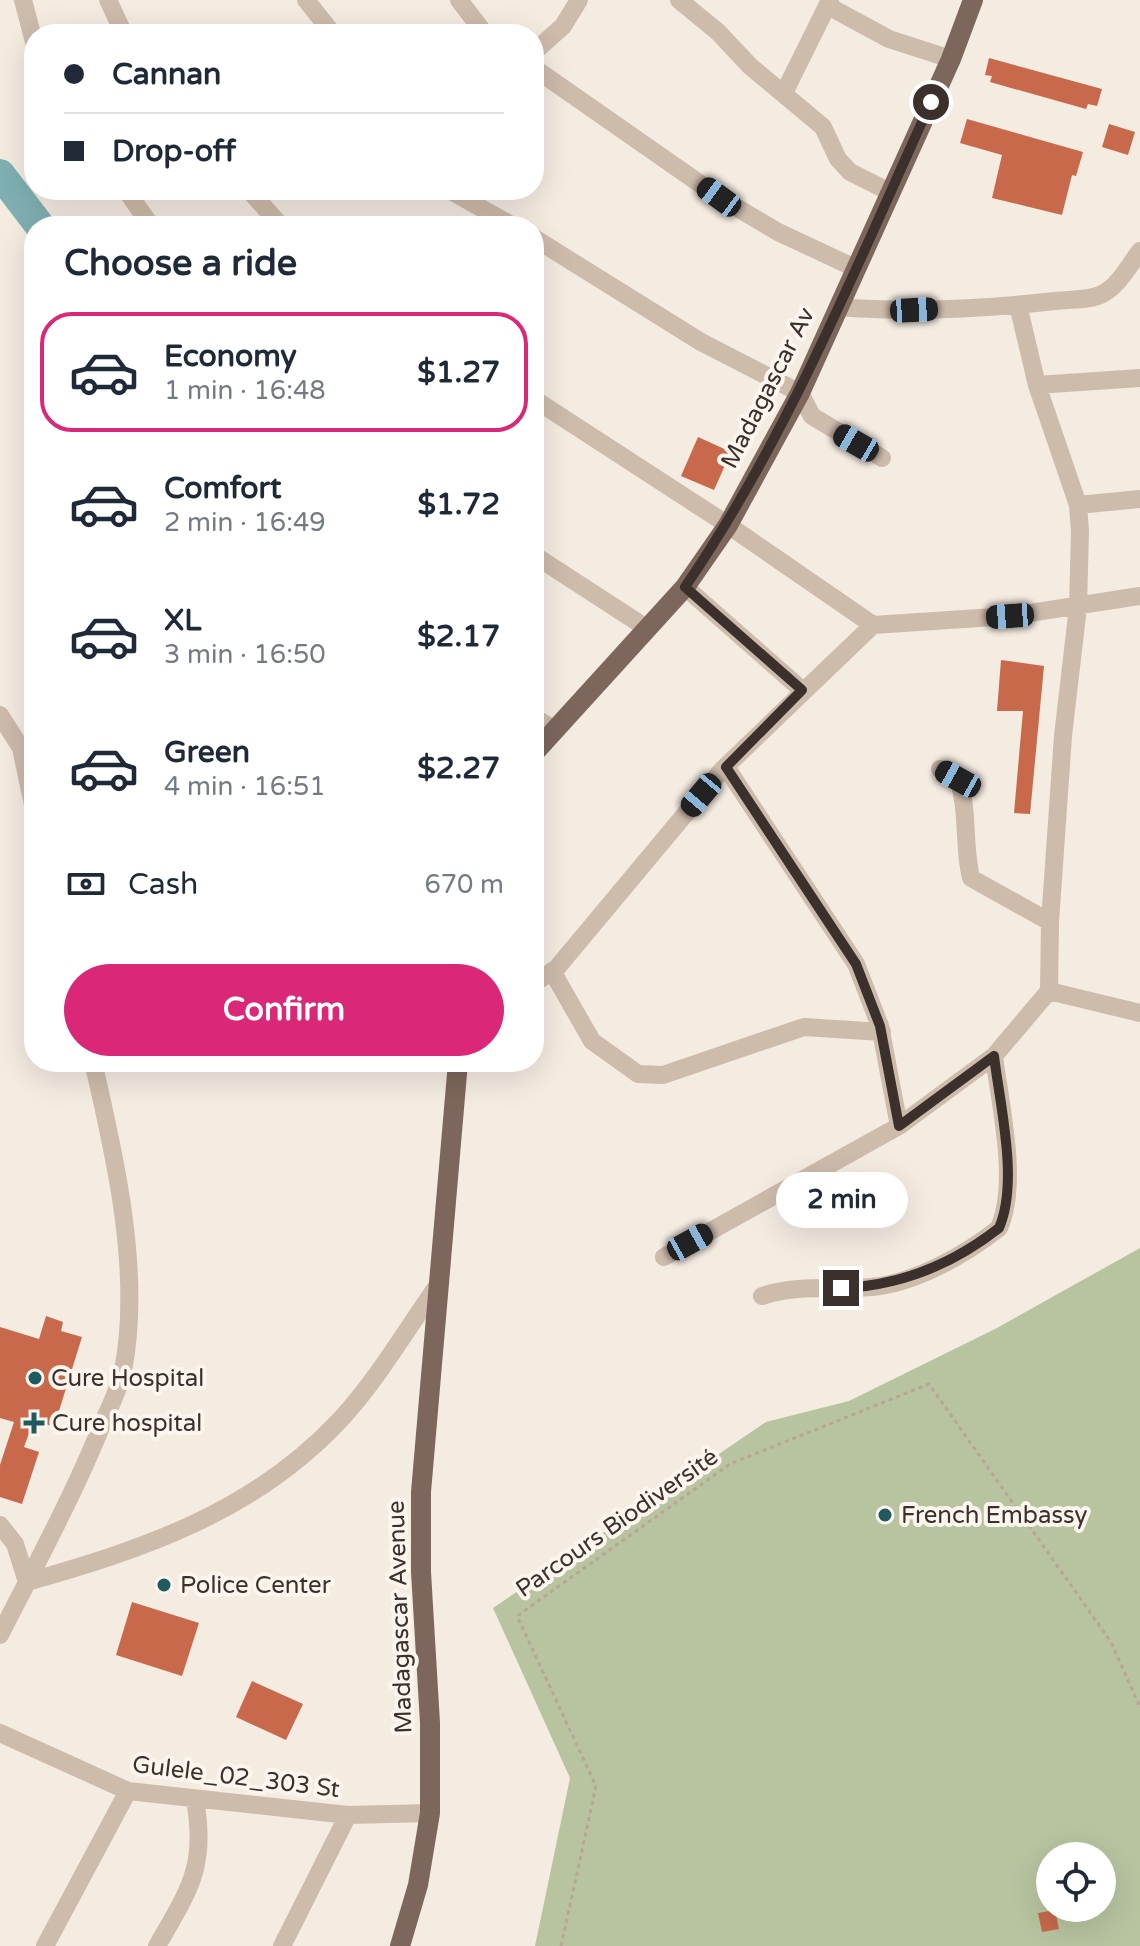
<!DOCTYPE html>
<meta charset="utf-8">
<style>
body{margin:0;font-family:"Varela Round",sans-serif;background:#f2f2f3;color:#1f2937;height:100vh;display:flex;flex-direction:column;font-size:30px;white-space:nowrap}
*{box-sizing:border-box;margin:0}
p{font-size:26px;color:#747a83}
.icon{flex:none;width:44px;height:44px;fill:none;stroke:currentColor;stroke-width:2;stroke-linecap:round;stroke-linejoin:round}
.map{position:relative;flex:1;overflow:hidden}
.sheet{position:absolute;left:24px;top:216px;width:520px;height:856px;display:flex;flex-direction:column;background:#fff;border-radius:32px;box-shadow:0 8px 32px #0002}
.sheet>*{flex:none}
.top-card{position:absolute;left:24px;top:24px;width:520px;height:176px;border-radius:32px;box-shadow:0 8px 32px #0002;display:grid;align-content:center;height:176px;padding:0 40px;background:#fff}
.tools{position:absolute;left:1036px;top:1842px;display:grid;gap:16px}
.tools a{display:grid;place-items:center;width:80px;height:80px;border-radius:50%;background:#fff;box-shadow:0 8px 32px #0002;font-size:40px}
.end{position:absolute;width:36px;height:36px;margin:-18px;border:10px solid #3b302b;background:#fff;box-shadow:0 0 0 4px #fff}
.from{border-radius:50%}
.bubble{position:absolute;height:56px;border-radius:28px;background:#fff;box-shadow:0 8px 32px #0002;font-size:26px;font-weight:800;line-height:56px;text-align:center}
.car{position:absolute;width:24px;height:48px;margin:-24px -12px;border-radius:10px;box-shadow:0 0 6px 2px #0007;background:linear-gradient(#222 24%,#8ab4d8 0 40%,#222 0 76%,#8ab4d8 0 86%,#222 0)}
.top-card b{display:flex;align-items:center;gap:28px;height:76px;font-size:30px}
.top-card b+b{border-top:2px solid #e0e1e3}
.top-card i{width:20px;height:20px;background:#1f2937}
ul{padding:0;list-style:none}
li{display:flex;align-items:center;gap:24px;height:120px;margin:0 16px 12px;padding:0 24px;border:4px solid transparent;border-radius:32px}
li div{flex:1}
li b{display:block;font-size:30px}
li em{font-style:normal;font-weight:800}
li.current{border-color:#db2777}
li>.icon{width:72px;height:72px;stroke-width:1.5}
h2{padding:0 40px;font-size:36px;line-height:96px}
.pay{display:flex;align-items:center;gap:20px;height:88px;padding:0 40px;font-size:30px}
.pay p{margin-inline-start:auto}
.cta{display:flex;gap:16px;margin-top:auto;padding:16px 40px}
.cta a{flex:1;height:92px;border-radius:48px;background:#db2777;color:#fff;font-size:32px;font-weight:800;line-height:92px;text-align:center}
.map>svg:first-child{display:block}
</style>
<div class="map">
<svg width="1140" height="1946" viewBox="0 0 1140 1946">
<rect width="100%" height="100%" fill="#f4ebe1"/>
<path fill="#b8c4a0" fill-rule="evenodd" d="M1140,1248V1946H535L570,1778L493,1608L766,1422L849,1401L997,1328ZM1050,1856H1102V1908H1050Z"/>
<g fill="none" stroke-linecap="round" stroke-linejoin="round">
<path stroke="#7fb0b2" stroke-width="30" d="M0,174L40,226"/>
</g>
<path fill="#c8694b" d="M989,58L1102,89L1097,106L1088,104L1086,109L990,82L992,76L985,75Z
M967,119L1083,152L1076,176L1072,175L1062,215L992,198L1002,155L960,143Z
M1109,124L1135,132L1128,155L1102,147Z
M698,437L731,452L714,490L681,476Z
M1001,660L1044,666L1030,814L1014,813L1023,711H997Z
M46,1316L63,1322L61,1331L82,1337L54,1427L34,1420L24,1447L39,1452L22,1504L0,1497V1465L14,1422L0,1418V1327L39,1339Z
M132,1602L199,1623L182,1676L116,1655Z
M252,1681L303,1704L286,1740L236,1717Z
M1055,1910L1059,1929L1042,1932L1038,1913Z"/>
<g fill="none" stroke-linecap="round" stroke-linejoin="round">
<path stroke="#b9a596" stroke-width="3" stroke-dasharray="4 4" stroke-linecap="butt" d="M561,1946L596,1786L517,1616L730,1464L929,1384L1111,1642L1140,1707"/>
<path stroke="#cdbbac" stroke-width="18" d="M23,0L34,42
M108,0L124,34
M306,0L333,34
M459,0L485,34
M679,0L718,32L750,66L823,127L838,159L850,172L890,192
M830,7L889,39L951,59
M534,52L563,26L579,0
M534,68L719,197L778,232L855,268
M784,93L830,0
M126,190L151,226
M249,190L281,226
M449,190L513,226
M534,238L701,342L800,393L812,416L882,458
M1018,305L1037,385L1078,505L1080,531L1078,607L1063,736L1050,922L1049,991
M838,307C910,313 983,309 1055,301C1070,299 1091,301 1104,293C1119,285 1130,264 1140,251
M1037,385L1140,378
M534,399L728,525L873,625L1010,616L1140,596
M1078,505L1140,499
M534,555L648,629
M685,587L802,690
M0,715L21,748L34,810
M534,717L553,729
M726,767L856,964L880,1026L899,1126
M940,769L958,779C969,811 963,845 971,878L1050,922
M552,971L592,1041L638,1074L663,1075L804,1027L882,1032
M534,983L556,969L722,770L873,625
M664,1257L899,1126L994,1056L1049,991L1140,1013
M762,1296C797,1284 835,1290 872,1287C915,1283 965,1255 999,1228C1019,1182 1000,1105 994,1056
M0,1525L15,1544L27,1582
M27,1582C144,1549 254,1512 340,1420C378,1379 408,1327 440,1282
M0,1635C34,1568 70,1502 99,1432C107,1412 119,1391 123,1370C142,1275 115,1155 93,1062
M0,1733L128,1791L348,1815L430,1813
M45,1946L128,1791
M157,1946C189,1890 207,1867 195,1800
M282,1946L348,1815"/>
<path stroke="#7d675c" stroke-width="20" d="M534,753L685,587L728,525L800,393L951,59L973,0
M400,1946L418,1885L430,1813V1723L421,1572V1492L458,1062"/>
</g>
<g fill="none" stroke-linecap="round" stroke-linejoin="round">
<path stroke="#3b302b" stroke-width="10" d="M841,1288C899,1286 953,1264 999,1228C1019,1182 1000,1106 994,1056L899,1126L880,1026L856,964L726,767L802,690L685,587C788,437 856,267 931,102"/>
</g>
<g fill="#1f5a5e" stroke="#fbf5ee" stroke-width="3">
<circle cx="35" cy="1378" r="8"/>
<path d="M30 1411h8v8h8v8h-8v8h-8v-8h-8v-8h8z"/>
<circle cx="885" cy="1515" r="8"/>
<circle cx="164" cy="1585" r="8"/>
</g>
<g text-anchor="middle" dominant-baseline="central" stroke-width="8" stroke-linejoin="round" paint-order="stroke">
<g font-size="24" fill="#3b302b" stroke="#fbf5ee">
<text transform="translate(768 388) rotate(-63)">Madagascar Av</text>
<text transform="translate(617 1523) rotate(-35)">Parcours Biodiversité</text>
<text transform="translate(400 1617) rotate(-92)">Madagascar Avenue</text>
<text transform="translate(236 1777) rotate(7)">Gulele_02_303 St</text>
</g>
<g font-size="24" fill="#3b302b" stroke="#fbf5ee" text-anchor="start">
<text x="51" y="1378">Cure Hospital</text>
<text x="52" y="1423">Cure hospital</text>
<text x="901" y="1515">French Embassy</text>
<text x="180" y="1585">Police Center</text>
</g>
</g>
</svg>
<div class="tools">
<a><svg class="icon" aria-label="locate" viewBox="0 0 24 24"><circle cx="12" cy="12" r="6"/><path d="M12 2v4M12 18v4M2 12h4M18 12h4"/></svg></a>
</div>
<i class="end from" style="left:931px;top:102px"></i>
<i class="end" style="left:841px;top:1288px"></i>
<div class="bubble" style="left:776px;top:1172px;width:132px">2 min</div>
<i class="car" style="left:719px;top:197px;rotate:306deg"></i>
<i class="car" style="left:914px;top:310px;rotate:87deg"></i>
<i class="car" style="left:856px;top:443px;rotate:300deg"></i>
<i class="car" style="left:1010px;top:616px;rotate:266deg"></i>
<i class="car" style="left:958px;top:779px;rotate:299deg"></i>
<i class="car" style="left:701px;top:795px;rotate:220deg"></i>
<i class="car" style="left:690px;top:1242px;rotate:61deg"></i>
<div class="top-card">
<b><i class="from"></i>Cannan</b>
<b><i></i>Drop-off</b>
</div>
<section class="sheet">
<h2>Choose a ride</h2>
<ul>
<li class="current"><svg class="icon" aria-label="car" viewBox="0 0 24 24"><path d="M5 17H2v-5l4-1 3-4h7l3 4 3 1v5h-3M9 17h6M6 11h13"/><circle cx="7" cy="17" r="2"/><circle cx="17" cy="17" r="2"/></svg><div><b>Economy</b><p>1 min · 16:48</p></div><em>$1.27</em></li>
<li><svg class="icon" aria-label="car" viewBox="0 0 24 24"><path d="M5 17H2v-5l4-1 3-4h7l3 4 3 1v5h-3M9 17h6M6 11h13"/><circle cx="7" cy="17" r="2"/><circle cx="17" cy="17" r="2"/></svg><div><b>Comfort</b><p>2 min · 16:49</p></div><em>$1.72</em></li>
<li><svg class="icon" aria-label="car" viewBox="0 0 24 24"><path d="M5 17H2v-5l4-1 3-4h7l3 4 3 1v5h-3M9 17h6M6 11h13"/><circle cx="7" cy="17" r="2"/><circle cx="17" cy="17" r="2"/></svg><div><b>XL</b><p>3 min · 16:50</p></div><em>$2.17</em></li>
<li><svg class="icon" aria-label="car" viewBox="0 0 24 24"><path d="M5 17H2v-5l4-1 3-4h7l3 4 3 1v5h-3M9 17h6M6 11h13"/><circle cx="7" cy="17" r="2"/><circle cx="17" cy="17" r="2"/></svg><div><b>Green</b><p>4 min · 16:51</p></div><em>$2.27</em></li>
</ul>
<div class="pay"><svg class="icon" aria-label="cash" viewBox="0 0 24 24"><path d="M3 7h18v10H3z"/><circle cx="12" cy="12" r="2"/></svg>Cash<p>670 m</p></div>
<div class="cta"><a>Confirm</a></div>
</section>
</div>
